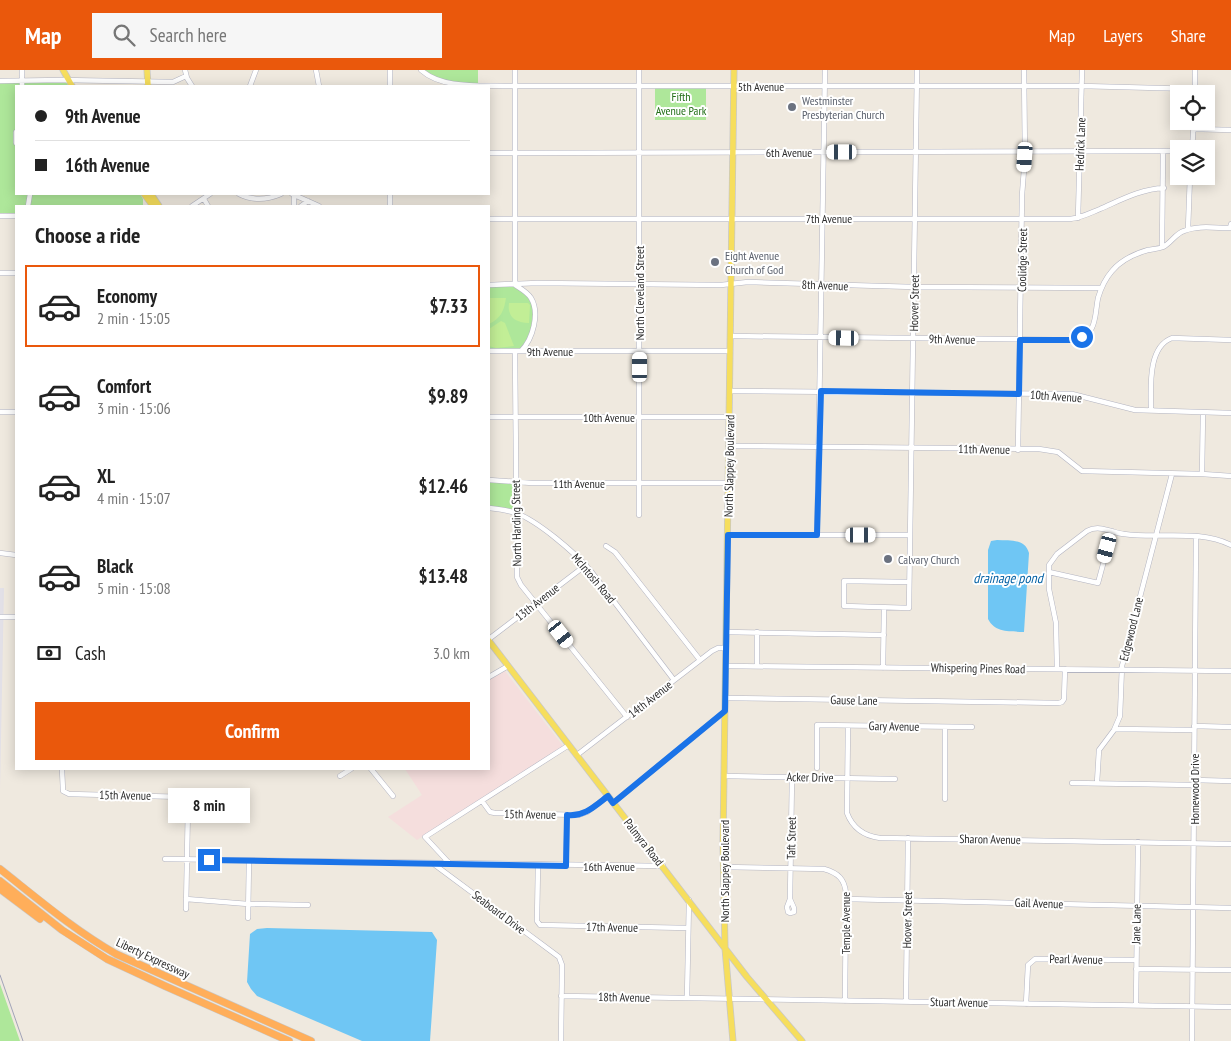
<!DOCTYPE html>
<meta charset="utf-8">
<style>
body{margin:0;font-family:"PT Sans Narrow",sans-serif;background:#f6f6f6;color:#222;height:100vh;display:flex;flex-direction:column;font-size:19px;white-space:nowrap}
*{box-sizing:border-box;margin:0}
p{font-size:16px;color:#767676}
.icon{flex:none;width:28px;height:28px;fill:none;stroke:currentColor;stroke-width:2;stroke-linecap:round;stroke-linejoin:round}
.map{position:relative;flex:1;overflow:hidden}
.details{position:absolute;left:15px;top:135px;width:475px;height:565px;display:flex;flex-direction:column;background:#fff;border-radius:0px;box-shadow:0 2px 12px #0003}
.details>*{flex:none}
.hud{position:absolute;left:15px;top:15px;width:475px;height:110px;border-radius:0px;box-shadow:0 2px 12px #0003;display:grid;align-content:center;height:110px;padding:0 20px;background:#fff}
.fabs{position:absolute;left:1170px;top:15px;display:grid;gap:10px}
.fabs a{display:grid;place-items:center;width:45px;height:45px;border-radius:0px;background:#fff;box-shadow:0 2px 12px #0003;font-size:25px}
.end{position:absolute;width:22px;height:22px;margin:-11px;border:6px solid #1a73e8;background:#fff;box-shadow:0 0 0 2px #fff}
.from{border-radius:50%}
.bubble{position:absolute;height:35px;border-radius:0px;background:#fff;box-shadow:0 2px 12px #0003;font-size:16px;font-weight:800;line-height:35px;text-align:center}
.car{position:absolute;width:15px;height:30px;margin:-15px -8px;border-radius:6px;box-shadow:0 0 4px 1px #0007;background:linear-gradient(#fff 24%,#345 0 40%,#fff 0 76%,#345 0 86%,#fff 0)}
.hud b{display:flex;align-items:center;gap:18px;height:48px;font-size:19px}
.hud b+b{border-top:1px solid #e0e0e0}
.hud i{width:12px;height:12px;background:#222}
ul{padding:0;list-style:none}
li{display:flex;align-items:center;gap:15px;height:82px;margin:0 10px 8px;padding:0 10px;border:2px solid transparent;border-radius:0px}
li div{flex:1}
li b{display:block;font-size:19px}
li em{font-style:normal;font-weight:800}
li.active{border-color:#ea580c}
li>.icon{width:45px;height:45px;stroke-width:1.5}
h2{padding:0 20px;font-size:22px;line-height:60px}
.pay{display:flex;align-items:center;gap:12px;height:55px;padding:0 20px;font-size:19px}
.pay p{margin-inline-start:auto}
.cta{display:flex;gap:10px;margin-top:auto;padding:10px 20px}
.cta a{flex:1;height:58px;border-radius:0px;background:#ea580c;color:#fff;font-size:20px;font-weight:800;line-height:58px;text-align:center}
header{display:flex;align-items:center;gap:30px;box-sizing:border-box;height:70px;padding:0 25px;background:#ea580c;color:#fff}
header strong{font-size:24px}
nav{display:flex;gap:28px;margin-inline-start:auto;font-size:18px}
.search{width:350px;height:45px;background:#f6f6f6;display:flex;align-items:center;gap:12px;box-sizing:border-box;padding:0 18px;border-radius:0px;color:#767676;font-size:19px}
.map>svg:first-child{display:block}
</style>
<header>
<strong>Map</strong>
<div class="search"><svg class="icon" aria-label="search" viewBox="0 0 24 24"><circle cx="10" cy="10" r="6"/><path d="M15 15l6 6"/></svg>Search here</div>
<nav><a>Map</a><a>Layers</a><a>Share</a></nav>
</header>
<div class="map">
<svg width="1231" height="971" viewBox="0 0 1231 971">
<rect width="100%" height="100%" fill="#efe9df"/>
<path fill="#e2e0e7" d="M0,518H4L0,720Z"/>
<path fill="#f5dedd" d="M505,601L563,676L417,770L388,747L422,725L405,699H489V610Z"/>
<path fill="#aee79a" d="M422,0H478V14C458,13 439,11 422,0Z
M0,11H68L71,16H16V124H140L143,129V136H16V143H0Z
M655,17H706V50H655Z
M489,215H515L528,224L534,238L530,265L521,281H489Z
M489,410L515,413L516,443L489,438Z
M0,914L20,971H0Z"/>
<path fill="#c2ee96" d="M489,228H506C504,241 501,248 489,254Z
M509,233H528L530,235L529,253C516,253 507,247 509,233Z
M501,251L505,253L514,276L496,278L489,276V259Z"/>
<path fill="#6fc6f4" d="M997,470C1010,471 1025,468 1029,483L1024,562C1010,561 995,563 988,549V480L991,471Z
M267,858L432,862L437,870L430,971H362L257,926L251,919L247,912L250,864L257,859Z"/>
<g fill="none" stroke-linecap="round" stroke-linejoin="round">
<g stroke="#b3b4c1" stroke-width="5.5">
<path id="minor" d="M22,0V16
M185,0L187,8L192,16
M316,0L319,16
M390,0V16
M421,0C442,19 480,15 507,16H1082L1195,19
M515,0V215C521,219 527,222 531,228C540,243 533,269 521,281
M639,0V445
M0,11L62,10L173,12L186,6
M250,16L256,0
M1195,24V0
M1194,59L1231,60
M16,62V73
M1192,79L1194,51
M489,83L1179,81
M239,124C253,131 267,130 281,124
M292,124L319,136
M390,124V136
M204,129L208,136
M28,136L30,124
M192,136L210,124
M294,136V124
M301,136L308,131
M0,146H16
M1078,148L1082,0
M489,149H1070C1081,148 1090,143 1100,139C1121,130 1141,119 1164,118
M1188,159L1190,106
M1162,177L1163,81
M0,203H16
M489,215L537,213L721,215L748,212L914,217L1101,218
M731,266L1073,270C1098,264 1094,249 1098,228C1101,218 1105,209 1112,201C1121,190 1134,184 1148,180C1153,179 1158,179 1163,177C1171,173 1176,163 1184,161C1198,155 1215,158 1230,158L1231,154
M489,281H730
M515,281L517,507L521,515L627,647
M730,321L1072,324L1135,340L1231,343
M1151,340C1151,319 1147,277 1172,268L1231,270
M0,342H16
M489,347H729
M729,376L1039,379L1058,382L1082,401L1202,404L1231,406
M1018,380L1022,125L1025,87L1024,0
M1202,404L1203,342
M489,410L532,413H729
M489,438C498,439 507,440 516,443C538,451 574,482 590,500L674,610
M728,465H910
M817,465L825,0
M606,476L615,482L700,590
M0,483L16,485
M1049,502L1098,513L1112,461
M909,512L844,511V536L909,538L917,0
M0,547H16
M726,562L884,565
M489,569L586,495
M726,596L1231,601
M757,596V562
M883,598L884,539
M1057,599L1056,553L1049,519V495L1057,484L1087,461C1100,454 1112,463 1124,464C1160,469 1198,459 1231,475
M489,607L508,596
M725,628L1059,633L1062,632L1064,629L1065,599
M848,656L847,743C853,759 864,766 880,768L1231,774
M1194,656L1231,657
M1115,659L1194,660
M577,685L712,581L718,578H726
M817,698V655L972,657
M62,699L63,721L69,724L184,727L188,735L186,839
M371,699L393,726
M340,706L351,699
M724,706L895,709
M1194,710L1231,711
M1072,713L1193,715
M1097,713L1099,680L1114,660L1120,646L1122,596L1172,404
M945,729V657
M482,731L490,742L495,743L579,745L587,742L608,726
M613,733L725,641
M165,789L663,796
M450,794L425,767L569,675
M435,795L559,887L562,895L561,971
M538,795L537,851L540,855L688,858
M566,796L567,745
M723,797L824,799C838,803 845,809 846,824L845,931
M186,829L248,834L308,835
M790,829L794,838V842L790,843L788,842L787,837L790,829L792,707
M846,829L1231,838
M248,848L249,790
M1136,899L1231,900
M561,926L1231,937
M687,928L689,830
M906,931L908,768
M1026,934L1028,895L1035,889L1136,890
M1136,935L1138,772
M1192,971L1196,466"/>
</g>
<g stroke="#c8c8c8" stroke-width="7">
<path id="major" d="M63,0L72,16
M147,0L148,16
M144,124L153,136
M151,124L159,136
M489,571L747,907L802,971
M733,971L725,878L723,773L734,0"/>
</g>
<g stroke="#c8c8c8" stroke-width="8">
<path id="highway" d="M0,799C38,829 74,860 116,884L311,971
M0,811L62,860L107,889L165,916L289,971
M0,819L40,849"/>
</g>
<use href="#minor" stroke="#fff" stroke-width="4.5"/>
<use href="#major" stroke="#f6de5d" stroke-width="5.5"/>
<use href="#highway" stroke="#ffae5a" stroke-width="7"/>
<path stroke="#a1a3b8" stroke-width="1" d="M0,905L23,971"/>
</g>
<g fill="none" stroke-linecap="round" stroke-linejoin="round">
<path stroke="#1a73e8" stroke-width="6" d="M209,790L566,796L567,745C584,747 595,736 608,726L613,733L725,641L728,465H817L821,321L1019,324L1020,270H1073L1082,267"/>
</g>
<g fill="#6b7280" stroke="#fff" stroke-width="2">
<circle cx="792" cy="37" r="5"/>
<circle cx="715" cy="192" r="5"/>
<circle cx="888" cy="489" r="5"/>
</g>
<g text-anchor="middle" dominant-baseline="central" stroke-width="4" stroke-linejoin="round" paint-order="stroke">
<g font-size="12" fill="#2d2d2d" stroke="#fff">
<text x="761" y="16">5th Avenue</text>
<text transform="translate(1080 74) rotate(-88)">Hedrick Lane</text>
<text x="789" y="82">6th Avenue</text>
<text x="829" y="148">7th Avenue</text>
<text transform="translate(1022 190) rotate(-89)">Coolidge Street</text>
<text transform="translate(825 215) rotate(2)">8th Avenue</text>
<text transform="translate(639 223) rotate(-90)">North Cleveland Street</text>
<text transform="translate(914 233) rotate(-89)">Hoover Street</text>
<text transform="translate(952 269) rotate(1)">9th Avenue</text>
<text x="550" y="281">9th Avenue</text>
<text transform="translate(1056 326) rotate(4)">10th Avenue</text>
<text x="609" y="347">10th Avenue</text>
<text transform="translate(984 379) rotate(1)">11th Avenue</text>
<text transform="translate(729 396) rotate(-89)">North Slappey Boulevard</text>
<text x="579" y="413">11th Avenue</text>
<text transform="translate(516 453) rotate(-91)">North Harding Street</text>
<text transform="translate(594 508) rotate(50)">McIntosh Road</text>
<text transform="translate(537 532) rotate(-38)">13th Avenue</text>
<text transform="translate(1131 559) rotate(-76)">Edgewood Lane</text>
<text transform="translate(978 598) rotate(1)">Whispering Pines Road</text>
<text transform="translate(650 629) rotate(-38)">14th Avenue</text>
<text transform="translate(854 630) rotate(1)">Gause Lane</text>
<text transform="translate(894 656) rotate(1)">Gary Avenue</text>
<text transform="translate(810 707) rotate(1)">Acker Drive</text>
<text transform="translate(1194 719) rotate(-90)">Homewood Drive</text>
<text transform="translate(125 725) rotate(1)">15th Avenue</text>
<text transform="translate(530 744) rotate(1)">15th Avenue</text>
<text transform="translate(791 768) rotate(-89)">Taft Street</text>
<text transform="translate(990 769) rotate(1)">Sharon Avenue</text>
<text transform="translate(644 772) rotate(52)">Palmyra Road</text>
<text x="609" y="796">16th Avenue</text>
<text transform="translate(724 801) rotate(-90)">North Slappey Boulevard</text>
<text transform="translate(1039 833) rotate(2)">Gail Avenue</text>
<text transform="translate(499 842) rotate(37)">Seaboard Drive</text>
<text transform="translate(907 850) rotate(-89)">Hoover Street</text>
<text transform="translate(845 853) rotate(-90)">Temple Avenue</text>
<text transform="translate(1136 854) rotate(-89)">Jane Lane</text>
<text transform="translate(612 857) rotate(1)">17th Avenue</text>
<text transform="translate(153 888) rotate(25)">Liberty Expressway</text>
<text transform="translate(1076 889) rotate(1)">Pearl Avenue</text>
<text transform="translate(624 927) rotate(1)">18th Avenue</text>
<text transform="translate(959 932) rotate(1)">Stuart Avenue</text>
</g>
<g font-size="12" fill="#236f18" stroke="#fff">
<text x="681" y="26">Fifth<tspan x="681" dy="14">Avenue Park</tspan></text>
</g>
<g font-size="12" fill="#5b616d" stroke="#fff" text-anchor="start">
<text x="802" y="30">Westminster<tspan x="802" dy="14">Presbyterian Church</tspan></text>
<text x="725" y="185">Eight Avenue<tspan x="725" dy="14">Church of God</tspan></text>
<text x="898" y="489">Calvary Church</text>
</g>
<g font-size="14" font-style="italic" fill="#0864a6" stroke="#fff">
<text x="1008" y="508">drainage pond</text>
</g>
</g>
</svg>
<div class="fabs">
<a><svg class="icon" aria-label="locate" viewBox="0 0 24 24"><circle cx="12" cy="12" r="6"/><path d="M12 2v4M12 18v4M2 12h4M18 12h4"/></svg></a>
<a><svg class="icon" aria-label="layers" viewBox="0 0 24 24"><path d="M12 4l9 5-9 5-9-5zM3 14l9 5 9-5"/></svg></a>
</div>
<i class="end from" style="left:1082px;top:267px"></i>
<i class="end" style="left:209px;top:790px"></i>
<div class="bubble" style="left:168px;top:718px;width:82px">8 min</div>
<i class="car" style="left:842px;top:82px;rotate:270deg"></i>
<i class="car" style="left:1025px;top:87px;rotate:184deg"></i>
<i class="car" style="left:844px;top:268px;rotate:271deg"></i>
<i class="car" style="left:640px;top:297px;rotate:0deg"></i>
<i class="car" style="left:861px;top:465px;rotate:90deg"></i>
<i class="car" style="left:1107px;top:478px;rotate:195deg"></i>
<i class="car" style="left:561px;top:564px;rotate:142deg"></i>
<div class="hud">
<b><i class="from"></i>9th Avenue</b>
<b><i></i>16th Avenue</b>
</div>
<section class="details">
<h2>Choose a ride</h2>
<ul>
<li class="active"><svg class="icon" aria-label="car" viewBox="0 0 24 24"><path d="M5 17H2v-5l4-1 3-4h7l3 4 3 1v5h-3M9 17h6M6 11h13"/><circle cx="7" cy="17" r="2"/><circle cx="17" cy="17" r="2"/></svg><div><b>Economy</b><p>2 min · 15:05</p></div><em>$7.33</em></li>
<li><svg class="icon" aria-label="car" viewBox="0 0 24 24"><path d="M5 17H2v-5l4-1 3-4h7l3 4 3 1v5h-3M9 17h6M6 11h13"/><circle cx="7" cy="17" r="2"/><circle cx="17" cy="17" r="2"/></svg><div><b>Comfort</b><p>3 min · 15:06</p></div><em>$9.89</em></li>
<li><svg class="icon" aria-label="car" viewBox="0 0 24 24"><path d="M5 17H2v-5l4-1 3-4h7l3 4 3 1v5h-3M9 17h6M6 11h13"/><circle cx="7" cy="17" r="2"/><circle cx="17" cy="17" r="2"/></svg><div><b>XL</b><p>4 min · 15:07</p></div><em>$12.46</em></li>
<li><svg class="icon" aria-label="car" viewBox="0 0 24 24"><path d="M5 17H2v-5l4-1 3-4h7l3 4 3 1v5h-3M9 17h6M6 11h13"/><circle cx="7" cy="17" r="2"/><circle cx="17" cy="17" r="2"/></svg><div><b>Black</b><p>5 min · 15:08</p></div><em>$13.48</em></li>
</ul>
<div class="pay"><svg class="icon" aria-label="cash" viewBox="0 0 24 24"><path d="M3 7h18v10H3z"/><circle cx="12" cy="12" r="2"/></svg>Cash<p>3.0 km</p></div>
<div class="cta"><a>Confirm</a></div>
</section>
</div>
